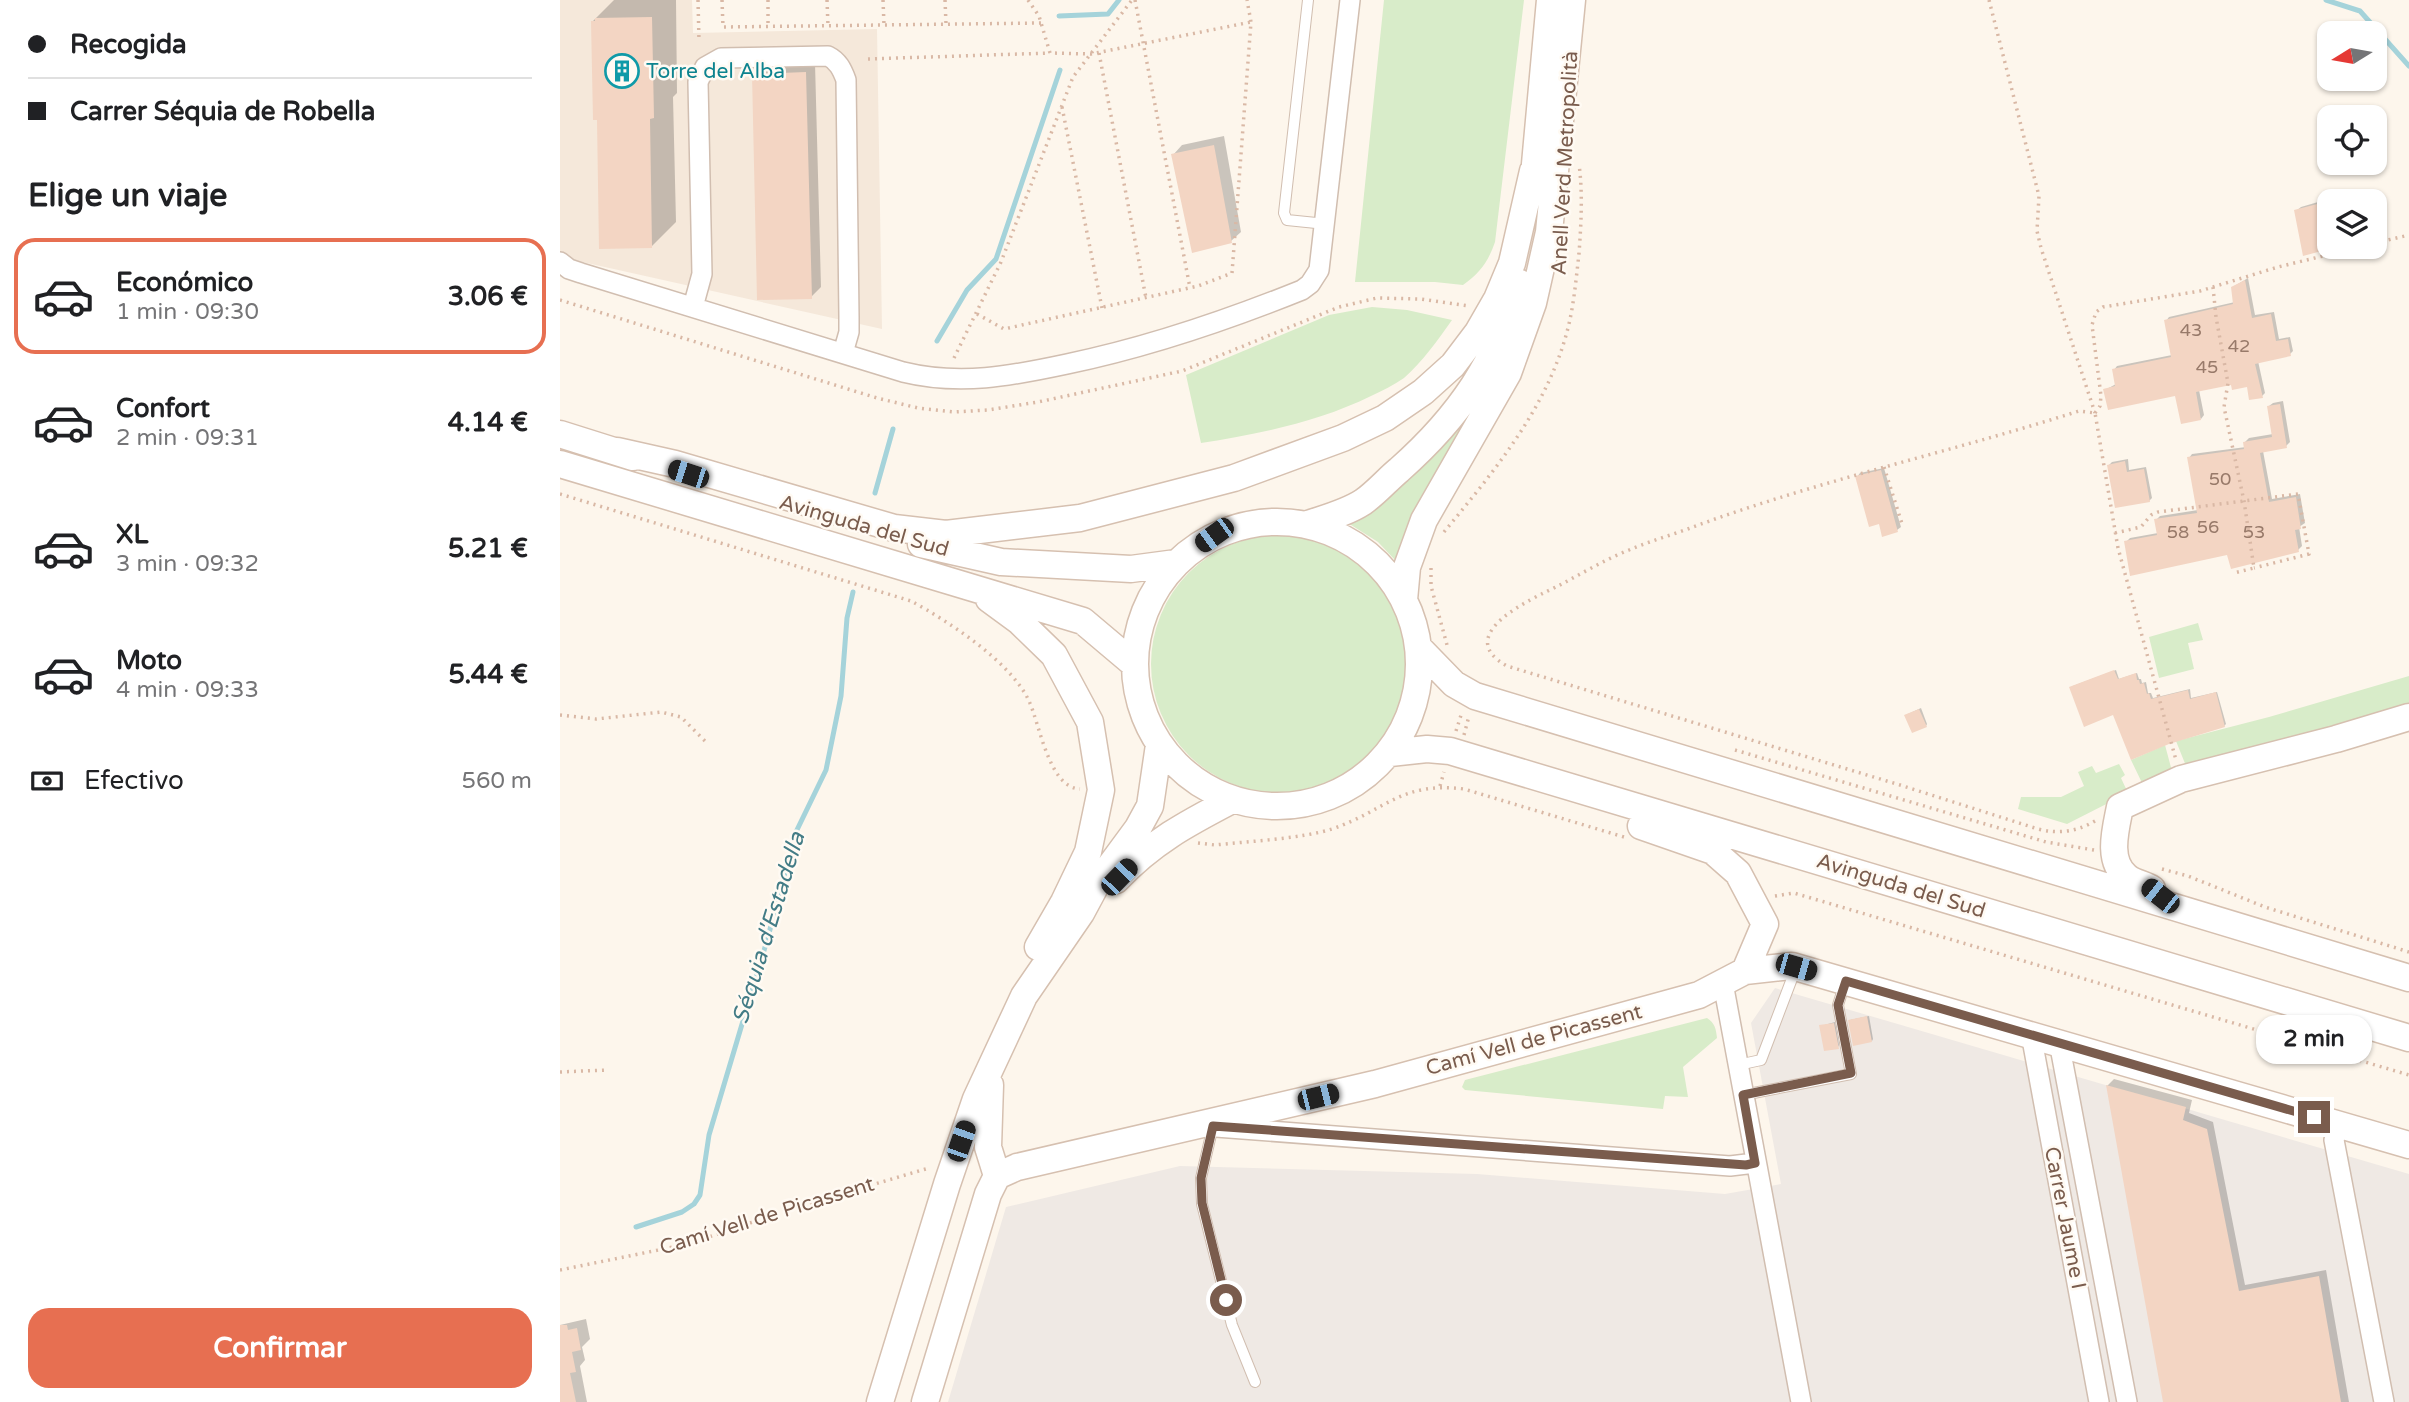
<!DOCTYPE html>
<html lang="es">
<meta charset="utf-8">
<style>
body{margin:0;font-family:"Varela Round",sans-serif;background:#f2f2f2;color:#202124;height:100vh;display:flex;flex-direction:column;font-size:26px;white-space:nowrap}
*{box-sizing:border-box;margin:0}
p{font-size:23px;color:#757577}
.icon{flex:none;width:38px;height:38px;fill:none;stroke:currentColor;stroke-width:2;stroke-linecap:round;stroke-linejoin:round}
.map{position:relative;flex:1;overflow:hidden}
.sheet{display:flex;flex-direction:column;background:#fff;width:560px}
.sheet>*{flex:none}
.hud{display:grid;align-content:center;height:154px;padding:0 28px;background:#fff}
.needle{width:46px;rotate:259deg}
.controls{position:absolute;left:1757px;top:21px;display:grid;gap:14px}
.controls a{display:grid;place-items:center;width:70px;height:70px;border-radius:14px;background:#fff;box-shadow:0 2px 5px #0004;font-size:35px}
.end{position:absolute;width:32px;height:32px;margin:-16px;border:9px solid #7a5c4d;background:#fff;box-shadow:0 0 0 4px #fff}
.from{border-radius:50%}
.bubble{position:absolute;height:49px;border-radius:21px;background:#fff;box-shadow:0 2px 5px #0004;font-size:23px;font-weight:700;line-height:49px;text-align:center}
.car{position:absolute;width:21px;height:42px;margin:-21px -10px;border-radius:9px;box-shadow:0 0 5px 2px #0007;background:linear-gradient(#222 24%,#8ab4d8 0 40%,#222 0 76%,#8ab4d8 0 86%,#222 0)}
.hud b{display:flex;align-items:center;gap:24px;height:66px;font-size:26px}
.hud b+b{border-top:2px solid #e0e0e0}
.hud i{width:18px;height:18px;background:#202124}
ul{padding:0;list-style:none}
li{display:flex;align-items:center;gap:21px;height:116px;margin:0 14px 10px;padding:0 14px;border:4px solid transparent;border-radius:21px}
li div{flex:1}
li b{display:block;font-size:26px}
li em{font-style:normal;font-weight:700}
li.active{border-color:#e76f51}
li>.icon{width:63px;height:63px;stroke-width:1.5}
h2{padding:0 28px;font-size:32px;line-height:84px}
.pay{display:flex;align-items:center;gap:18px;height:77px;padding:0 28px;font-size:26px}
.pay p{margin-inline-start:auto}
.action{display:flex;gap:14px;margin-top:auto;padding:14px 28px}
.action a{flex:1;height:80px;border-radius:21px;background:#e76f51;color:#fff;font-size:28px;font-weight:700;line-height:80px;text-align:center}
main{display:flex;flex:1;min-height:0}
.map>svg:first-child{display:block}
</style>
<main>
<section class="sheet">
<div class="hud">
<b><i class="from"></i>Recogida</b>
<b><i></i>Carrer Séquia de Robella</b>
</div>
<h2>Elige un viaje</h2>
<ul>
<li class="active"><svg class="icon" aria-label="car" viewBox="0 0 24 24"><path d="M5 17H2v-5l4-1 3-4h7l3 4 3 1v5h-3M9 17h6M6 11h13"/><circle cx="7" cy="17" r="2"/><circle cx="17" cy="17" r="2"/></svg><div><b>Económico</b><p>1 min · 09:30</p></div><em>3.06 €</em></li>
<li><svg class="icon" aria-label="car" viewBox="0 0 24 24"><path d="M5 17H2v-5l4-1 3-4h7l3 4 3 1v5h-3M9 17h6M6 11h13"/><circle cx="7" cy="17" r="2"/><circle cx="17" cy="17" r="2"/></svg><div><b>Confort</b><p>2 min · 09:31</p></div><em>4.14 €</em></li>
<li><svg class="icon" aria-label="car" viewBox="0 0 24 24"><path d="M5 17H2v-5l4-1 3-4h7l3 4 3 1v5h-3M9 17h6M6 11h13"/><circle cx="7" cy="17" r="2"/><circle cx="17" cy="17" r="2"/></svg><div><b>XL</b><p>3 min · 09:32</p></div><em>5.21 €</em></li>
<li><svg class="icon" aria-label="car" viewBox="0 0 24 24"><path d="M5 17H2v-5l4-1 3-4h7l3 4 3 1v5h-3M9 17h6M6 11h13"/><circle cx="7" cy="17" r="2"/><circle cx="17" cy="17" r="2"/></svg><div><b>Moto</b><p>4 min · 09:33</p></div><em>5.44 €</em></li>
</ul>
<div class="pay"><svg class="icon" aria-label="cash" viewBox="0 0 24 24"><path d="M3 7h18v10H3z"/><circle cx="12" cy="12" r="2"/></svg>Efectivo<p>560 m</p></div>
<div class="action"><a>Confirmar</a></div>
</section>
<div class="map">
<svg width="1849" height="1402" viewBox="0 0 1849 1402">
<rect width="100%" height="100%" fill="#fdf6ec"/>
<path fill="#f5e8da" d="M0,0H132L133,33L317,29L322,329L0,257Z"/>
<path fill="#efe9e4" d="M1215,988L1849,1174V1402H388L446,1207L620,1166L917,1174L1165,1194L1221,1184L1191,1023Z"/>
<path fill="#d8ecc9" d="M824,0H964L935,242C928,262 920,273 903,285L875,282H795Z
M812,307L847,310L892,320C878,340 862,362 844,378C834,385 822,391 811,396C758,422 699,434 641,443L626,375L769,315Z
M926,384L838,561L835,560L818,542L788,523Z
M591 664a129 129 0 1 1 258 0a129 129 0 1 1-258 0Z
M1638,623L1643,640L1628,643L1634,669L1599,678L1589,637Z
M1849,676V709L1626,766L1616,741L1709,717Z
M1605,745L1613,775L1584,787L1571,760Z
M1559,764L1565,775L1561,778L1568,793L1507,824L1458,809L1461,797H1501L1524,786L1518,772L1532,766L1536,773Z
M1147,1018C1155,1023 1156,1029 1157,1038L1123,1067L1128,1097L1105,1096L1103,1109L905,1090L902,1087L905,1080Z"/>
<path fill="#0003" d="M54,0H116L117,93L113,97L116,222L92,246L39,118L33,21Z
M255,63L261,287L251,297L194,75L203,65Z
M664,136L681,232L671,241L613,155L622,145Z
M1775,197L1777,201H1769V247H1773L1745,254L1736,211L1741,207Z
M1688,278L1695,315L1714,312L1719,339L1730,337L1733,351L1730,354L1698,361L1705,393L1702,396L1688,385L1673,383L1639,390L1644,415L1641,419L1617,394L1545,390L1556,384L1554,370L1557,366L1612,355L1606,321L1609,317L1675,302L1673,287Z
M1723,401L1730,442L1726,446L1703,451L1712,499L1740,494L1745,523L1739,527L1742,546L1738,550L1668,553L1566,542L1570,538L1598,533L1596,520L1600,516L1638,510L1629,458L1632,454L1686,447L1685,442L1689,438L1713,434L1709,406L1713,403Z
M1568,459L1569,470L1586,467L1592,498L1589,501L1549,465L1552,462Z
M1324,468L1341,527L1337,530L1297,477L1300,473Z
M1556,670L1559,679L1577,673L1579,679H1581L1582,683L1586,682L1588,693H1591L1593,698L1630,689L1631,698L1657,692L1666,724L1664,726L1554,713L1513,686Z
M1361,708L1367,724L1366,726L1348,714Z
M1309,1016L1313,1039L1312,1041L1290,1020Z
M1275,1022L1279,1045L1278,1047L1261,1026Z
M1554,1079L1632,1100L1629,1113L1653,1122L1685,1285L1766,1270L1789,1402H1605L1547,1086Z
M26,1319L30,1339L22,1347L25,1360L20,1366L27,1402H0V1325Z"/>
<g fill="none" stroke-linecap="round" stroke-linejoin="round">
<path stroke="#a5d3da" stroke-width="5" d="M1766,0L1800,11L1849,66
M499,16L548,14L559,0
M377,341L407,290L436,259L500,70
M315,493L333,429
M76,1227L122,1212L134,1204L140,1195L149,1135L208,937L235,834L266,770L281,696L287,618L293,592"/>
</g>
<path fill="#f3d5c3" d="M92,17L94,118L90,119L92,248L39,249L37,120H33L31,21H35V18Z
M246,72L252,299L197,300L192,74Z
M654,145L672,243L632,253L611,154Z
M1769,201V249L1743,256L1734,210Z
M1685,280L1692,318L1711,314L1716,341L1728,339L1731,356L1695,364L1703,398L1689,400L1687,387L1672,390L1671,385L1636,392L1641,420L1621,424L1615,396L1548,410L1543,389L1555,386L1552,369L1611,357L1604,320L1673,304L1671,287Z
M1720,404L1727,448L1700,453L1709,502L1736,497L1741,529L1735,530L1739,552L1671,569L1667,555L1570,576L1564,541L1597,535L1594,519L1637,513L1627,457L1684,449L1683,442L1712,437L1707,406Z
M1565,461L1567,472L1584,469L1590,502L1555,508L1547,465Z
M1321,470L1338,532L1322,537L1319,524L1309,527L1295,476Z
M1554,670L1558,679L1576,673L1577,680H1579L1580,684L1584,683L1587,694L1589,693L1591,699L1628,690L1630,699L1656,692L1665,727L1609,744L1571,760L1553,715L1524,727L1509,687Z
M1359,709L1367,727L1352,733L1344,715Z
M1307,1016L1312,1042L1293,1046L1288,1020Z
M1274,1023L1279,1049L1264,1051L1259,1025Z
M1546,1085L1626,1107L1623,1120L1647,1129L1679,1291L1759,1276L1781,1402H1603Z
M0,1325H7L8,1330L17,1328L21,1350L12,1352L16,1372L10,1373L16,1402H0Z"/>
<g fill="none" stroke-linecap="round" stroke-linejoin="round">
<g stroke="#d1beb0" stroke-width="12">
<path id="lane" d="M748,0L724,213L727,220L766,224
M1178,1065L1201,1060L1236,968
M1183,1095L1291,1074L1278,1005L1285,983
M653,1126L641,1178L642,1204L672,1325L695,1382"/>
</g>
<g stroke="#d1beb0" stroke-width="22">
<path id="street" d="M0,262L9,269L21,273L343,372C400,386 451,376 507,364C589,347 665,321 742,290L750,284L759,270L790,0
M133,307L142,274L138,82L145,67L161,58L268,56C278,61 282,69 286,80L289,317V332L283,353
M1163,983L1241,1402
M1471,1034L1539,1402
M1499,1042L1567,1402
M1779,1124L1774,1140L1824,1402
M656,1127L1170,1166L1195,1163"/>
</g>
<g stroke="#d6c0b0" stroke-width="29">
<path id="secondary" d="M973,186L990,0
M0,434L73,457
M57,451L115,464L334,528L386,534L520,518L674,478L783,438L825,418L863,392L893,365L918,332L937,299L952,263L973,171
M0,464L523,621L574,664
M575 664a142 142 0 1 1 284 0a142 142 0 1 1-284 0Z
M748,524C766,518 786,513 803,502C816,493 827,480 839,470C900,416 937,361 960,283
M361,544L441,562L571,569L616,563
M429,599L459,621L494,655L530,722L541,790L528,852L504,902L478,947
M844,600L847,567L864,520L948,373L973,303L989,232L1012,0
M859,648L894,684L915,696L1849,978
M830,753L867,749L890,751L1849,1038
M1081,826L1153,851L1178,873L1205,924L1185,971
M556,880C592,842 626,824 672,800
M1592,889C1584,884 1574,883 1567,877C1546,861 1556,828 1560,807L1621,779L1776,739L1849,717
M430,1085L428,1147L437,1176
M437,1176L457,1167L815,1084L1139,995L1185,971L1232,966L1849,1145
M320,1402L387,1184L416,1099L464,996L521,913L536,885L578,828L590,806L599,745
M365,1402L428,1194L437,1176"/>
</g>
<path stroke="#d9b8a5" stroke-width="3.5" stroke-dasharray="2 5" stroke-linecap="butt" d="M138,0L139,41
M162,0L163,27L481,23
M208,0V27
M267,0L268,26
M323,0L324,25
M385,0L386,24
M468,0L479,16L490,53L531,54L691,22
M575,0L630,288
M1429,0L1479,196L1477,231L1481,248L1535,413
M539,53L586,298
M308,59L490,53
M502,107L542,308
M1815,243L1849,235
M1653,287L1656,317L1668,383L1664,407L1684,501L1694,568L1674,573
M0,300L317,398L358,408L394,412L428,410L478,402L622,371L779,307L817,298L860,299L909,306
M417,314L444,329L638,286L672,273L691,22L687,0
M394,358L441,262L513,77L572,0
M1535,413L1540,406L1541,396L1532,325L1536,312L1543,307L1640,291L1718,267L1800,247
M1324,467L1343,527
M0,494L351,601C388,621 451,662 469,701C480,725 489,788 520,789
M884,532C935,470 988,407 1008,328C1014,304 1016,279 1019,254C1021,224 1023,195 1019,164
M1555,533L1581,527L1591,515L1598,512L1738,494L1749,554L1694,568
M871,568V586L887,645
M0,715L36,719L101,712L121,717L145,741
M896,731L902,712
M904,735L909,716
M1175,750L1486,842L1534,850
M880,786L884,772
M1535,821C1516,832 1498,834 1478,829L1340,785L947,666C891,635 971,599 998,586C1021,574 1044,560 1069,550C1090,541 1112,535 1133,527C1260,480 1391,452 1519,411L1535,413L1558,548L1616,760
M638,843L655,845C691,841 739,839 772,829C825,811 841,781 904,789L1064,837
M1602,869L1628,876L1705,907L1849,952
M1215,896L1234,893L1849,1075
M0,1072L47,1070
M0,1270L128,1244L234,1208L369,1168"/>
<use href="#lane" stroke="#fff" stroke-width="10"/>
<use href="#street" stroke="#fff" stroke-width="19"/>
<use href="#secondary" stroke="#fff" stroke-width="26"/>
</g>
<g fill="none" stroke-linecap="round" stroke-linejoin="round">
<path stroke="#7a5c4d" stroke-width="9" d="M666,1300L642,1203L641,1178L653,1126L1186,1165L1195,1163L1183,1095L1291,1073L1278,1005L1286,981L1754,1117"/>
</g>
<defs>
<g id="building-ring" transform="scale(1.75)"><circle r="9.5" fill="#fffaf3" stroke="#0f9aa8" stroke-width="1.5"/><path d="M-4-6H4V6H1V3H-1V6H-4ZM-2.5-4.3h1.7v1.8h-1.7ZM.8-4.3h1.7v1.8H.8ZM-2.5-1h1.7V.8h-1.7ZM.8-1h1.7V.8H.8Z" fill="#0f9aa8"/></g>
</defs>
<g fill-rule="evenodd">
<use href="#building-ring" x="62" y="71"/>
</g>
<g text-anchor="middle" dominant-baseline="central" stroke-width="5" stroke-linejoin="round" paint-order="stroke">
<g font-size="18" fill="#987a6a">
<text x="1631" y="330">43</text>
<text x="1679" y="346">42</text>
<text x="1647" y="367">45</text>
<text x="1660" y="479">50</text>
<text x="1648" y="527">56</text>
<text x="1618" y="532">58</text>
<text x="1694" y="532">53</text>
</g>
<g font-size="21" fill="#0d838f" stroke="#fffaf3" text-anchor="start">
<text x="86" y="71">Torre del Alba</text>
</g>
<g font-size="21" fill="#7a5c4d" stroke="#fffaf3">
<text transform="translate(1005 163) rotate(-87)">Anell Verd Metropolità</text>
<text transform="translate(304 526) rotate(16)">Avinguda del Sud</text>
<text transform="translate(1341 886) rotate(17)">Avinguda del Sud</text>
<text transform="translate(974 1040) rotate(-15)">Camí Vell de Picassent</text>
<text transform="translate(207 1216) rotate(-17)">Camí Vell de Picassent</text>
<text transform="translate(1505 1218) rotate(79)">Carrer Jaume I</text>
</g>
<g font-size="23" font-style="italic" fill="#437c86" stroke="#fffaf3">
<text transform="translate(209 928) rotate(-73)">Séquia d'Estadella</text>
</g>
</g>
</svg>
<div class="controls">
<a><svg class="needle" viewBox="-14 -14 28 28"><path d="M0-13l5 13h-10z" fill="#e53935"/><path d="M0 13l5-13h-10z" fill="#757577"/></svg></a>
<a><svg class="icon" aria-label="locate" viewBox="0 0 24 24"><circle cx="12" cy="12" r="6"/><path d="M12 2v4M12 18v4M2 12h4M18 12h4"/></svg></a>
<a><svg class="icon" aria-label="layers" viewBox="0 0 24 24"><path d="M12 4l9 5-9 5-9-5zM3 14l9 5 9-5"/></svg></a>
</div>
<i class="end from" style="left:666px;top:1300px"></i>
<i class="end" style="left:1754px;top:1117px"></i>
<div class="bubble" style="left:1696px;top:1015px;width:116px">2 min</div>
<i class="car" style="left:128px;top:474px;rotate:288deg"></i>
<i class="car" style="left:654px;top:535px;rotate:234deg"></i>
<i class="car" style="left:559px;top:877px;rotate:44deg"></i>
<i class="car" style="left:1600px;top:896px;rotate:308deg"></i>
<i class="car" style="left:1236px;top:967px;rotate:106deg"></i>
<i class="car" style="left:758px;top:1097px;rotate:76deg"></i>
<i class="car" style="left:401px;top:1141px;rotate:19deg"></i>
</div>
</main>
